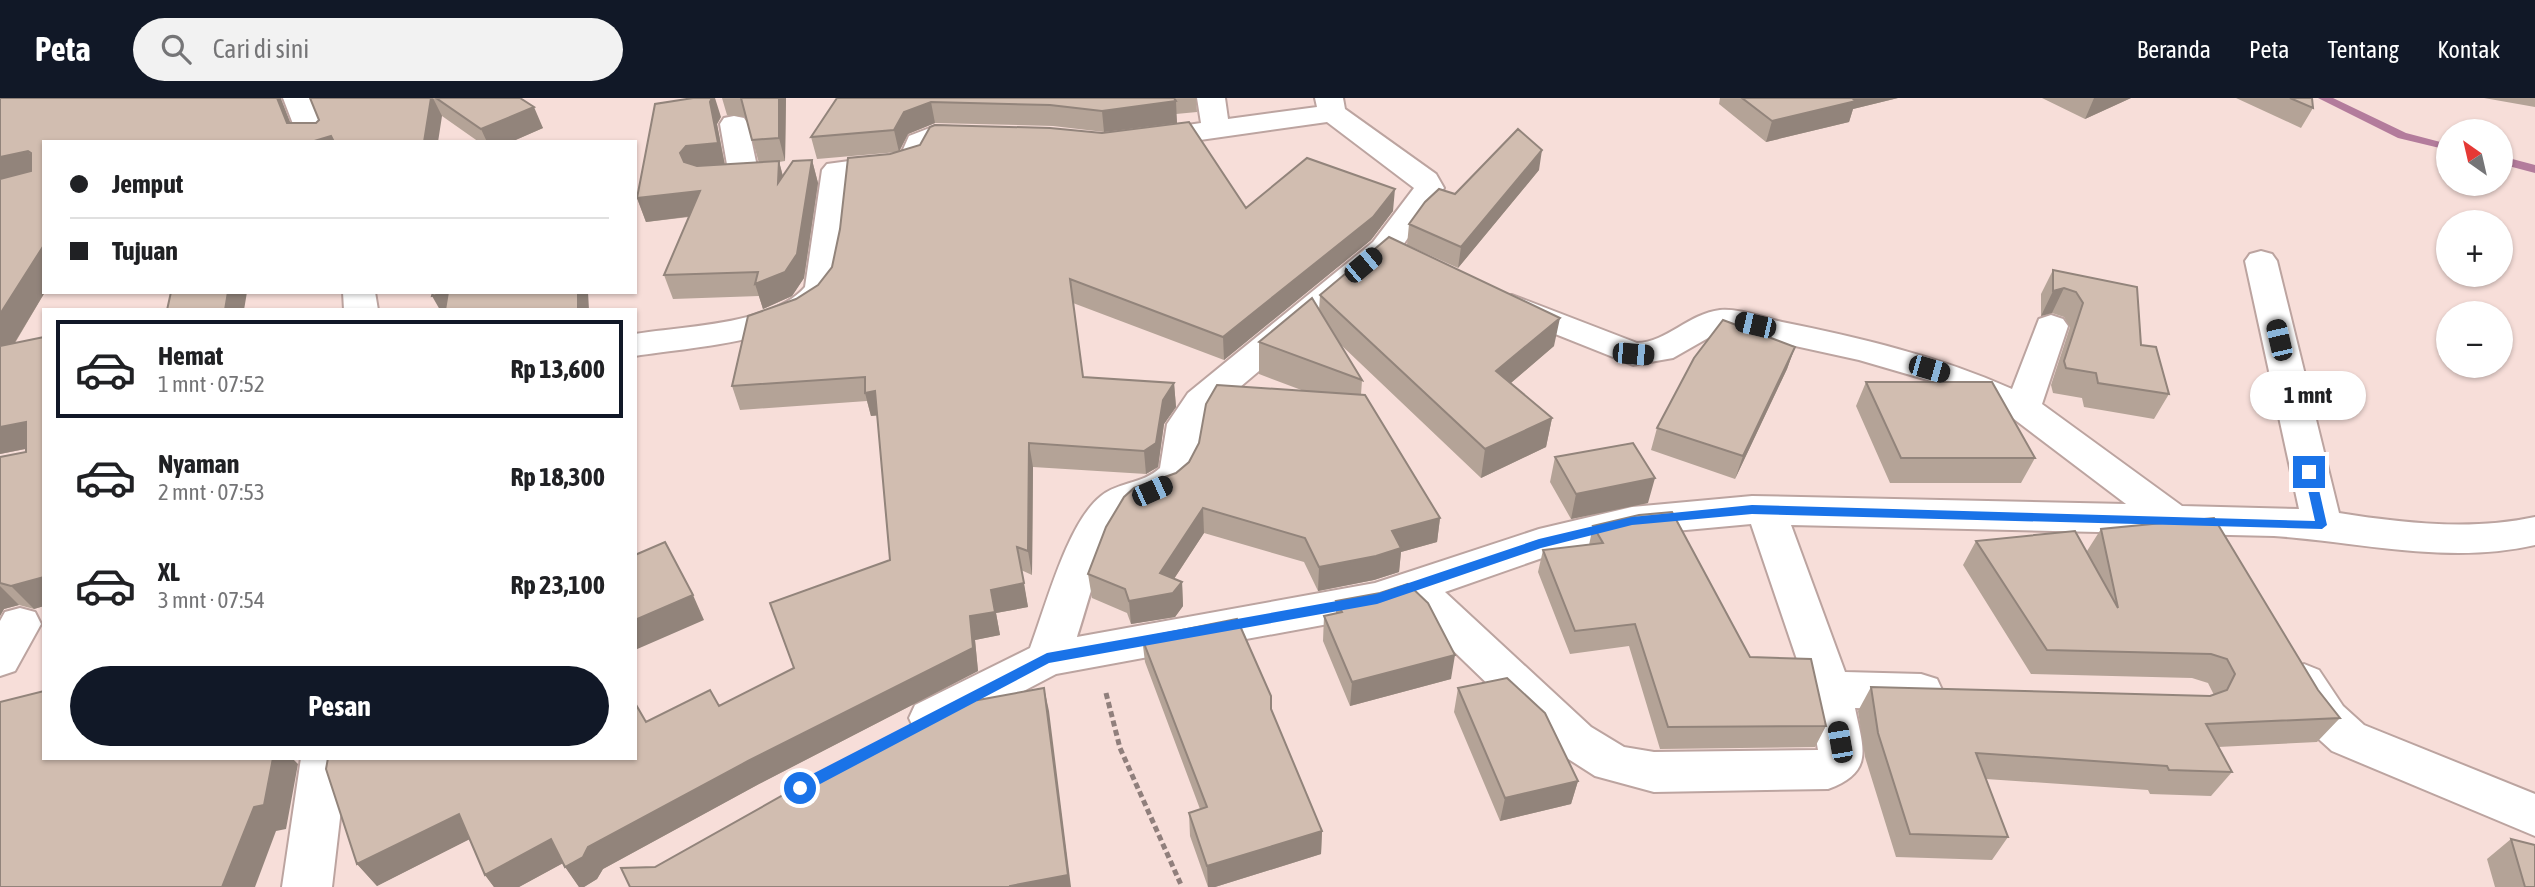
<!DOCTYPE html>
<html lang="id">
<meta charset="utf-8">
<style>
body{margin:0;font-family:"Asap Condensed",sans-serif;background:#f2f2f2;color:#202124;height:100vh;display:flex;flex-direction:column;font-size:26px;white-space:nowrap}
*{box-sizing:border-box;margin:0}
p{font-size:23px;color:#757577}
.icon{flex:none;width:38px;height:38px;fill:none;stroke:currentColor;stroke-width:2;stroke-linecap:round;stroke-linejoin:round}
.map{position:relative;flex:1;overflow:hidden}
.side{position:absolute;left:42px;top:210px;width:595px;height:452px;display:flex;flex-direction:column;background:#fff;border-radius:0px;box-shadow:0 2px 5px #0004}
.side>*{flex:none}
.guide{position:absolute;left:42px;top:42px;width:595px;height:154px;border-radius:0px;box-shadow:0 2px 5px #0004;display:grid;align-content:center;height:154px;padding:0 28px;background:#fff}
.needle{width:46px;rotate:326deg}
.controls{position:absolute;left:2436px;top:21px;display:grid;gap:14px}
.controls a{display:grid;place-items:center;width:77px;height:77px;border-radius:50%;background:#fff;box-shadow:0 2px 5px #0004;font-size:35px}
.end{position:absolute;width:32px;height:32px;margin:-16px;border:9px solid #1a73e8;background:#fff;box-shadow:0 0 0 4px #fff}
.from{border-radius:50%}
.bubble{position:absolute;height:49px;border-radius:24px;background:#fff;box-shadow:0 2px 5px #0004;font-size:23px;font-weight:700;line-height:49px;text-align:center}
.car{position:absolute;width:21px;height:42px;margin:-21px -10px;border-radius:9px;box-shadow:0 0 5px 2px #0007;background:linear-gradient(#222 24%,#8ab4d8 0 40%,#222 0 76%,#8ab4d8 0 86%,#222 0)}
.guide b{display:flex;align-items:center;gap:24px;height:66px;font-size:26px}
.guide b+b{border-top:2px solid #e0e0e0}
.guide i{width:18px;height:18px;background:#202124}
ul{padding:12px 0 0;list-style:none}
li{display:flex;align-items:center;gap:21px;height:98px;margin:0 14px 10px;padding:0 14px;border:4px solid transparent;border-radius:0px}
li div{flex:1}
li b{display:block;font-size:26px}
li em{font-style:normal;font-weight:700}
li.active{border-color:#111827}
li>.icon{width:63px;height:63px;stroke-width:1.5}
.action{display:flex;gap:14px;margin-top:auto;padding:14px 28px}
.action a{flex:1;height:80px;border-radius:42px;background:#111827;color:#fff;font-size:28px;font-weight:700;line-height:80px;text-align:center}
header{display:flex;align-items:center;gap:42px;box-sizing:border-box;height:98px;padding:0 35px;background:#111827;color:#fff}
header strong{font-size:33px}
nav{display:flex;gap:38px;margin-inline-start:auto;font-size:24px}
.search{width:490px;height:63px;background:#f2f2f2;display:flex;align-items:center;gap:18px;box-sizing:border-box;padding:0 24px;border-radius:38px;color:#757577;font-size:26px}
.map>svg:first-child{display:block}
</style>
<header>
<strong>Peta</strong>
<div class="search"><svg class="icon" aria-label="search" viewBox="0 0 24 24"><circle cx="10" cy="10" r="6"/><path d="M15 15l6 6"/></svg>Cari di sini</div>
<nav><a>Beranda</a><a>Peta</a><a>Tentang</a><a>Kontak</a></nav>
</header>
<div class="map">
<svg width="2535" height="789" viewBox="0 0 2535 789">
<rect width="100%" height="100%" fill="#f7ded9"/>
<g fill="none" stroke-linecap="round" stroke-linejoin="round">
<path fill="#b37c9c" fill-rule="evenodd" d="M2318,0H2333L2406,35L2448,46V52L2398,40Z
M2501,58L2535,67V75L2501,66Z"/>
<g stroke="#bca4a0" stroke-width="4">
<path id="minor" d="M283,0H311L328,44H300Z
M1197,0H1225L1228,21L1317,9L1315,0H1343L1345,11L1436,76L1444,90L1395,158L1214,311C1196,335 1206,364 1188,387C1175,404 1152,402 1135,412C1104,432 1089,504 1077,539L1375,485L1539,431L1632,409L1752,398L2126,406L2010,318L1938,285L1859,262L1722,232L1673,260L1633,267L1500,214L1495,207L1500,200L1512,197L1637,245C1667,244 1688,216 1720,212C1738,210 1764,220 1782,224C1861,240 1938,258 2012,291L2039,221L2051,217L2063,221L2068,228L2042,306L2182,408L2299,411L2245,163L2250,156L2261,153L2272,156L2277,163L2339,415C2402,425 2471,433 2535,419V447C2449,467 2360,444 2274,438L1791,427L1845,574L1921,576L1937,581L1943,594L1937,607L1921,612L1855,610C1863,650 1875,674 1828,691L1654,694L1595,678L1559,655L1406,507L1377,517L1056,576L947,633L931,638L915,633L909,620L915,607L1030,550C1046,508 1067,425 1101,398C1118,384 1143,386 1160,370L1167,326L1188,295L1373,144L1414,90L1327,24L1144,50L1134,47L1130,41L1134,35L1201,25ZM1751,426L1807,591L1818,652L1654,654L1624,649L1591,629L1445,494L1545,459L1632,437Z
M734,18L744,20L748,26L759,78L754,84L744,87L734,84L729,78L720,26L724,20Z
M935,28L986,31L990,37L986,43C968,47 948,42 932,49L924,67L894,76L851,80C848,103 844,173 836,191C811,244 687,249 635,258V236C683,228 772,227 805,189L822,72L827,66L901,56L909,38Z
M343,194H375L378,212H344Z
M20,510L35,514L41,526L15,573L0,578V523L5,514Z
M2304,566L2319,572L2343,608L2364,627L2535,696V738L2332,653L2311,634L2282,584L2289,572Z
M301,660H347L332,789H282Z"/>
</g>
<path stroke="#907f7c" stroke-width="5" stroke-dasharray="6 3.5" stroke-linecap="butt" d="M1106,595L1120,650L1182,789"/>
<use href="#minor" fill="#fff" fill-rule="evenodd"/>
</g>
<path fill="#b4a397" d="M0,0H281V1L290,25H316L319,22L310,0H520L543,30L511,44H479L442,18L44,44L45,194L15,245L44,239V508L34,511L19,507L4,511L0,518V359L26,354V351L0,356Z
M722,0H786L785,63L779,64L783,78L812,62L818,85L804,180L792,198L763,211L759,198L673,201L664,177L689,119L646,124L637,100L721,19L717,26L725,67L759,65L746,19L727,17Z
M837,0H1196L1197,14L1176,16L1177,25L1104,34L1053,28L935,25L908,36L899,53L1246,110L1393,113L1371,142L1224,262L1073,205L1083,279L1174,285L1176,309L1164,326L1158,369L1146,376L1033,369L1032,477L1021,472L1028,509L996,515L1000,537L975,542L978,573L759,686L603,771L597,781L584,789H579L563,765L519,789H494L485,777L469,741L377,788L357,766L646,624L719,608L794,570L890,462L878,317L871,318L867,303L740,312L732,288L796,201L818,187L832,169L890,56L898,54L817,61L811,39Z
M1720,0H1898L1853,11L1849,24L1766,44L1719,6Z
M2042,0H2131L2085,21Z
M2236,0H2312L2313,10L2301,30Z
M2484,0H2535V9Z
M1539,72L1458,170L1407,147L1409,126L1455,96Z
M2053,172L2141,247L2169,296L2154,321L2084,309L2082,300L2053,295L2051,287L2070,229L2064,219L2052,215L2041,218V196Z
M1320,197L1554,248L1511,285L1552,320L1546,349L1481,380L1339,245L1362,282L1361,297L1440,420L1437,444L1401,454L1399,474L1374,482L1318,493L1304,464L1204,435L1174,481L1182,484L1183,508L1175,519L1131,526L1127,515L1092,500L1088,476L1176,375L1304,293L1259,276V244L1319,212Z
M1795,249L1787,271L1735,381L1651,352L1657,330Z
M1866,284L2035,360L2021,385H1890L1856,308Z
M1555,359L1648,405L1571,421L1550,384Z
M1593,428L1750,559L1826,628L1815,649L1660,651L1629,548L1570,556L1538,474L1543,452L1589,447Z
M2101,431L2318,592L2340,620L2317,644L2218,649L2232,674L2211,698L2150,696L2148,692L1986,681L2008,739L1992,762L1896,759L1865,659L1858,613L1871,589L2210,598L2214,597L2208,585L2192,580L2031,576L1963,467L1976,443L2087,453Z
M1336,503L1451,581L1350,608L1323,543L1324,518L1336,515Z
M1142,540L1271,611L1322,733L1321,756L1215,789H1208L1190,738L1189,715L1200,711L1145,564Z
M1458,590L1578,683L1571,706L1500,723L1454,614Z
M2511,741L2535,789H2495L2487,761Z"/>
<path fill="#92847b" d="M277,0H281V1L298,44L287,25Z
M431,0H433L442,18L438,44H424Z
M712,0H715L721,19L717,26L725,68L688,79L680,55Z
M779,0H786L785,63L779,40Z
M1843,0H1898L1853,11L1849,24L1766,44L1772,23Z
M2094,0H2131L2085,21Z
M1176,3L1177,25L1104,34L1102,13Z
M931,4L935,25L908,36L899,54L894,32L904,14Z
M534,9L543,30L511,44H487L481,31Z
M331,38L335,44H311Z
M1542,52L1539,72L1458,170L1461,149Z
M28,53L43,74L0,84V59Z
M812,62L818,85L804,180L792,198L763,211L755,186Z
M779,63L785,87L778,85Z
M1395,91L1393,113L1371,142L1224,262L1223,239Z
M700,93L708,116L646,124L637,100Z
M44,147V194H45L0,269V216Z
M2064,190L2052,215L2041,218L2053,193Z
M228,194H247L244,212H225Z
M448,194L457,212H440L432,198Z
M578,194H588L589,212H578Z
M1560,220L1554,248L1492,301L1496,273Z
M1795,249L1787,271L1735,381L1743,358Z
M1174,285L1176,309L1164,326L1158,369L1146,376L1144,353L1163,302Z
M875,293L882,317L871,318L865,295Z
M1552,320L1546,349L1481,380L1485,351Z
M26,324L44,347L0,356V329Z
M1029,345L1033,369L1032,477L1028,453Z
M1655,380L1648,405L1571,421L1576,396Z
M1203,410L1204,435L1164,496L1182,484L1183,508L1175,519L1131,526L1129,503L1160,475Z
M1440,420L1437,444L1401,454L1399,474L1374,482L1318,493L1319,469L1392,433Z
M44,479V508L34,511L11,488Z
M1024,485L1028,509L996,515L1000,537L975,542L978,573L759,686L603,771L597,781L584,789H579L565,769L588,749L970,518L991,492Z
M0,488L19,507L4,511L0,518Z
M693,497L704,522L635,552V522Z
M1455,557L1451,581L1350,608L1352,584Z
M1044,590L1049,613L1071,789H1010Z
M273,660H292L298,666L286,731L276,733L255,789H222Z
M1578,683L1571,706L1500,723L1505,700Z
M459,716L476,738L377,788L357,766Z
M1322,733L1321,756L1215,789H1208L1207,768Z
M551,741L567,763L519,789H494L485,777Z"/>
<path fill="#d1bdb0" stroke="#92847b" stroke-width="2" d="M0,0H277L287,25H316L319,22L310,0H431L424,44H334L331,38L311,44H44V147L0,216V81L31,73V55L28,53L0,59Z
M436,0H520L534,9L481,31Z
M693,0H712L710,4L718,45L686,48L680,55L684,64L697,68L779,63L778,85L793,63L812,62L797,156L785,174L755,186L758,174L664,177L700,93L637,100L655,6Z
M741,0H779V40L752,42Z
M837,0H1174L1176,3L1102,13L1050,7L931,4L904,14L894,32L811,39Z
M1742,0H1852L1856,3L1772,23Z
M2290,0H2312L2313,10Z
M1189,24L1246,110L1307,60L1395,91L1373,119L1223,239L1070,181L1083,279L1174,285L1163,302L1156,345L1144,353L1029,345L1028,453L1017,449L1024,485L991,492L995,514L970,518L973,550L748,663L588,749L583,759L565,769L551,741L485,777L459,716L357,766L326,671L328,660H635V605L646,624L710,592L719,608L794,570L770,505L890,462L875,293L865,295V279L732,288L748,218L796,201L818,187L832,169L840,131L848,60L890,56L920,47L930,29L935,27L1050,30L1102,35Z
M1518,31L1542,52L1461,149L1409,126L1425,104L1439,91L1455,96Z
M1389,139L1560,220L1496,273L1552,320L1485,351L1320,197Z
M2053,172L2137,189L2141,247L2156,249L2169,296L2098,285L2096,275L2066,270L2064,263L2083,205L2076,194L2064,190L2053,193Z
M171,194H228L225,212H167Z
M433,194H578V212H445L448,194L432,198Z
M1312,200L1362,282L1259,244Z
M1723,222L1795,249L1743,358L1657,330L1694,260Z
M44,239V479L11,488L0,485V359L26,354V324L0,329V248Z
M1866,284H1992L2035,360H1901Z
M1217,287L1365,297L1440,420L1392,433L1401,450L1376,458L1319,469L1305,440L1203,410L1160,475L1182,484L1173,495L1129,503L1125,491L1088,476L1106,429L1124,399L1134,390L1176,375L1189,364L1199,345L1206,306Z
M1633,345L1655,380L1576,396L1555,359Z
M1672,414L1750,559L1811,561L1826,628L1668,629L1635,526L1575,533L1543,452L1603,445L1593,428L1639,417Z
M2214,420L2318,592L2340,620L2206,626L2232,674L2169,672L2167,668L1976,655L2008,739L1910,736L1878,635L1871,589L2210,598L2227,592L2235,576L2227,561L2211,556L2047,552L1976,443L2075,433L2118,510L2101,431Z
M665,444L693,497L635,522V457Z
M1408,486L1428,505L1455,557L1352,584L1324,518L1342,514L1336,503L1380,495Z
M1237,521L1271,598V611L1322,733L1207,768L1189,715L1207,709L1142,540Z
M1507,580L1545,615L1578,683L1505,700L1458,590Z
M1044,590L1068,777L1010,788V789H630L621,770L655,769L785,696L977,595L978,602Z
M44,593V660H273L264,707L254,709L222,789H0V604Z
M2511,741L2535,747V789H2525Z"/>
<path fill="#1a73e8" d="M2309,370L2315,374L2327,427L2322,431L1752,416L1632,427L1541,450L1377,506L1049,565L805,694H795L793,690L795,685L1047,555L1376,496L1539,441L1632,419L1752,407L2315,423L2304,374Z"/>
</svg>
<div class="controls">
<a><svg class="needle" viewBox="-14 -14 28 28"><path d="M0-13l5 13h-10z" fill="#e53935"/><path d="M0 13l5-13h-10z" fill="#757577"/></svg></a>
<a>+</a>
<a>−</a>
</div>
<i class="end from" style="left:800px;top:690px"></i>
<i class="end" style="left:2309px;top:374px"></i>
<div class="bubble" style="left:2250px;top:273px;width:116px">1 mnt</div>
<i class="car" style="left:1363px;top:167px;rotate:50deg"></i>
<i class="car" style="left:1755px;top:227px;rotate:283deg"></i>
<i class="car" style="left:2279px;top:242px;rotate:347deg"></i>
<i class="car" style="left:1633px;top:256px;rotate:95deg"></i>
<i class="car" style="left:1929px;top:271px;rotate:106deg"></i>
<i class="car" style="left:1152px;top:393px;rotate:66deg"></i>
<i class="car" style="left:1840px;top:644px;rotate:350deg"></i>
<div class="guide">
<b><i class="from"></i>Jemput</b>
<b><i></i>Tujuan</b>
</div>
<section class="side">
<ul>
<li class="active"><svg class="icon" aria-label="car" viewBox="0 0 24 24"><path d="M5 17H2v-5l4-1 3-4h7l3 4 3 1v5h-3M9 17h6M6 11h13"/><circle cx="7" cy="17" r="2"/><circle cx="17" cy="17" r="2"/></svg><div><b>Hemat</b><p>1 mnt · 07:52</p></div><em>Rp 13,600</em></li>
<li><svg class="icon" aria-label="car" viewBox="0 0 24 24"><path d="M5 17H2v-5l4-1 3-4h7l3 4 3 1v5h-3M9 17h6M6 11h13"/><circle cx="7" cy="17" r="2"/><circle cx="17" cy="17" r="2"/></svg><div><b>Nyaman</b><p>2 mnt · 07:53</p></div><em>Rp 18,300</em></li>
<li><svg class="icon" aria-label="car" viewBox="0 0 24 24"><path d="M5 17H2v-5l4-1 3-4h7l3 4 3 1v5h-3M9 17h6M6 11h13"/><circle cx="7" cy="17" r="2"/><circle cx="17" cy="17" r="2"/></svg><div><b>XL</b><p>3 mnt · 07:54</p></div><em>Rp 23,100</em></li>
</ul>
<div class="action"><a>Pesan</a></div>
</section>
</div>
